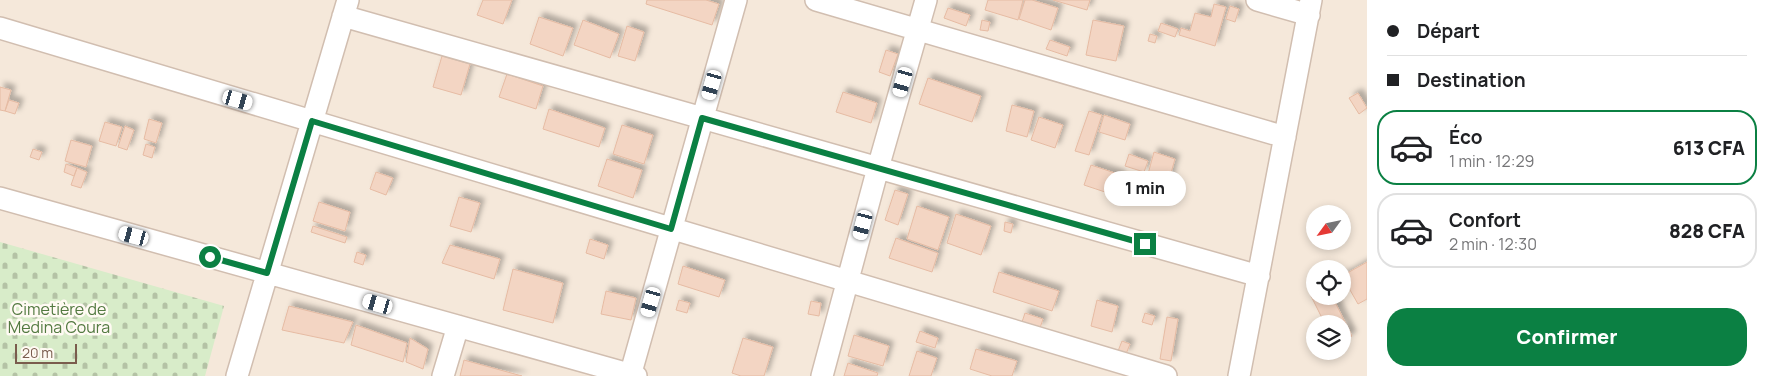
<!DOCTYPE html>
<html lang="fr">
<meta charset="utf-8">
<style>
body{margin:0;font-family:Manrope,sans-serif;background:#f2f2f2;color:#202124;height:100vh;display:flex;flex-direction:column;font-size:19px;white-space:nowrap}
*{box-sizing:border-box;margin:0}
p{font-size:16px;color:#757577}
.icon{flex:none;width:28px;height:28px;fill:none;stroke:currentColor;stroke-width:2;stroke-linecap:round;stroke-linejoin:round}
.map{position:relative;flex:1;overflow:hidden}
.panel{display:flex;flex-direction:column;background:#fff;width:400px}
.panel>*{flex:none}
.hud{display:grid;align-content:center;height:110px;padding:0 20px;background:#fff}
.needle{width:32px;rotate:237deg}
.fabs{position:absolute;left:1306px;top:205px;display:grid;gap:10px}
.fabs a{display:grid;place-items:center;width:45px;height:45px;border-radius:50%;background:#fff;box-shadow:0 2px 8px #0003;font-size:25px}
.scale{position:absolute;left:15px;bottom:12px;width:62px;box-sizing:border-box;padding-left:5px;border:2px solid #7a5c4d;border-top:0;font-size:14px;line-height:18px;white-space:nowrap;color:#7a5c4d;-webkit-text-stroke:4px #fffaf3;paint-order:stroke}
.end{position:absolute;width:22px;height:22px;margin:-11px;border:6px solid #0b8043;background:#fff;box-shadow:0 0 0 2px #fff}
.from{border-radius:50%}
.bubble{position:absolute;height:35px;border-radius:18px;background:#fff;box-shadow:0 2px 8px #0003;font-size:16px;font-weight:800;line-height:35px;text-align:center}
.car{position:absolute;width:15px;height:30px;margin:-15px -8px;border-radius:6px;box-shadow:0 0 4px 1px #0007;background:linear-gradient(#fff 24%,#345 0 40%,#fff 0 76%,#345 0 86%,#fff 0)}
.hud b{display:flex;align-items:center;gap:18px;height:48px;font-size:19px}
.hud b+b{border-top:1px solid #e0e0e0}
.hud i{width:12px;height:12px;background:#202124}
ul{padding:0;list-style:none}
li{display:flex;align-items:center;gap:15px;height:75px;margin:0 10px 8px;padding:0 10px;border:2px solid #e0e0e0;border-radius:20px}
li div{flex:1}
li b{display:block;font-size:19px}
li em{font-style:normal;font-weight:800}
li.active{border-color:#0b8043}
li>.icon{width:45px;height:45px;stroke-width:1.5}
.button{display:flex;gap:10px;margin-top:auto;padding:10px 20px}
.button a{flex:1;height:58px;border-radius:20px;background:#0b8043;color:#fff;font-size:20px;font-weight:800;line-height:58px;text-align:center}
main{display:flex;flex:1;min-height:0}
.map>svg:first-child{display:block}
</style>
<main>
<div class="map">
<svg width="1367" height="376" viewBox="0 0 1367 376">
<defs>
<pattern id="cemetery-stones" width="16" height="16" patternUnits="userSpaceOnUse" patternTransform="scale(1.25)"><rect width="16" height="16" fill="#d8ecc9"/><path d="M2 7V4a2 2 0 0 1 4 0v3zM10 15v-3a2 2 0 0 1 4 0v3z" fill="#b4c2a5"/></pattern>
<filter id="shadow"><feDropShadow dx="4.5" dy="-4.5" stdDeviation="2.5" flood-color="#0004"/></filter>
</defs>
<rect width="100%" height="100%" fill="#fdf6ec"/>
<path fill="#f5e8da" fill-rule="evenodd" d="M0,0H1367V376H0ZM1315,214H1342V241H1315ZM1315,269H1342V296H1315ZM1315,324H1342V351H1315Z"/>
<path fill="url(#cemetery-stones)" d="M0,242L224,306L205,376H0Z"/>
<path fill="#f3d5c3" stroke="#e6bba3" filter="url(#shadow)" d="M483,0H512L503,24L477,15Z
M647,0H706L719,4L712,25L646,4Z
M988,0H1023L1018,20L985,10Z
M1025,0H1032L1058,8L1051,30L1019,19Z
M1053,0H1090L1087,10Z
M1214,4L1226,7L1215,46L1179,35L1181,28L1190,31L1195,13L1211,17Z
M1230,6L1239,9L1235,22L1226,19Z
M948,8L970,15L966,26L944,18Z
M539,17L573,28L563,56L530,44Z
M583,20L619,34L610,58L574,45Z
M982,20L990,22L988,31L980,30Z
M1093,20L1124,26L1116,61L1086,55Z
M1161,23L1178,29L1175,37L1158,31Z
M627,26L644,32L635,61L618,56Z
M1150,34L1157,36L1155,43L1148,41Z
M1050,40L1070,47L1067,56L1046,49Z
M886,50L898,54L890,76L879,72Z
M442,56L470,64L461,95L433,87Z
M507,74L543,86L536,109L499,97Z
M928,78L981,96L972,122L919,104Z
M0,87L11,90L5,111L0,110Z
M843,92L877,103L871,123L836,112Z
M1358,93L1367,108L1359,114L1349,98Z
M9,100L19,103L15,114L5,111Z
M1012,105L1034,111L1027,137L1006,131Z
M549,109L605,128L599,147L543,129Z
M1089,111L1102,115L1089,155L1075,151Z
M1104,115L1130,124L1125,140L1099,132Z
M1039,117L1063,125L1055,148L1031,140Z
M149,119L162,123L156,143L144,139Z
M105,122L122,127L116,146L99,141Z
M622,125L653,135L644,164L613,154Z
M125,126L134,130L127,150L118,147Z
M71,140L92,146L86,167L65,161Z
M146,144L155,147L152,158L143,155Z
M33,149L42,152L39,160L30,157Z
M1154,152L1175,159L1169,180L1148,174Z
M1129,154L1148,161L1144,172L1125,166Z
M607,159L642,170L633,198L598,186Z
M66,164L77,168L74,176L64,172Z
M1091,165L1121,175L1114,195L1084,185Z
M77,168L87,172L81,188L71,185Z
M376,172L393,178L386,195L370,189Z
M895,190L908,194L898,225L885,220Z
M459,197L480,203L471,232L450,226Z
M319,202L350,212L345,231L313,221Z
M917,206L949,217L938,250L907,239Z
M956,214L991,226L981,255L947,243Z
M1005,222L1013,224L1011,233L1004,231Z
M313,226L347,237L345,243L311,232Z
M896,238L938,253L932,272L889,258Z
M590,239L608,245L604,259L586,253Z
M450,245L500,259L494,279L442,263Z
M357,252L366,255L363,265L354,262Z
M1367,262V299L1358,304L1342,276Z
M683,266L725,280L719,297L678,284Z
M513,269L563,283L553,323L503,310Z
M999,272L1059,291L1052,311L993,292Z
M606,291L636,298L631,320L601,314Z
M1315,292V296H1332L1352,336L1342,340V324H1325L1310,294Z
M679,300L690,303L687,313L676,310Z
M1097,300L1118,306L1112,332L1091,326Z
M811,301L821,303L819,316L808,314Z
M289,306L353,322L344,343L282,330Z
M1025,313L1043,319L1040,328L1022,322Z
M1145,313L1155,316L1152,325L1142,322Z
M1167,317L1178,319L1171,361L1160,359Z
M356,325L407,343L403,362L351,345Z
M920,331L938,338L935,348L916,342Z
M854,335L889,346L883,366L848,356Z
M410,338L428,349L423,369L406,362Z
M743,338L773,347L764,376H741L732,373Z
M1122,341L1130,344L1126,354L1118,351Z
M976,349L1017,361L1012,376H992L970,369Z
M917,351L937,358L931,376H909Z
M464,360L522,376H460Z
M848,363L878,373L877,376H844Z"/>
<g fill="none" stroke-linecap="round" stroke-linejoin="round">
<g stroke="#d1beb0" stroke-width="24">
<path id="minor" d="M816,0L1285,137
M1257,0L1309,15
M343,16L1259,276
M0,28L1166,376
M0,198L636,376
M237,376L348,0
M443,376L458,326
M630,376L736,0
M822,376L878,168L926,0
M1239,376L1311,0"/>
</g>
<use href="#minor" stroke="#fff" stroke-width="21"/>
</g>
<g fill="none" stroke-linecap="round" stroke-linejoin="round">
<path stroke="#0b8043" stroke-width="6" d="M210,257L267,273L312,121L671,229L702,118L1145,244"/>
</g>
<g text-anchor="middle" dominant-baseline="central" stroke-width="5" stroke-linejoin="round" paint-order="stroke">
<g font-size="16" fill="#537a41" stroke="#fffaf3">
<text x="59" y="309">Cimetière de<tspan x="59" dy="18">Medina Coura</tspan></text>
</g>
</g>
</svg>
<div class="fabs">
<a><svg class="needle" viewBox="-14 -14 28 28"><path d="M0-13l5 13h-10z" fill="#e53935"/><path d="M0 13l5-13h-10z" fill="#757577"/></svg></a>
<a><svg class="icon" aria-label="locate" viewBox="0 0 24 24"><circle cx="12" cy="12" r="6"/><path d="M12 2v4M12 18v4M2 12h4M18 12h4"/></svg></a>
<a><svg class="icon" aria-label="layers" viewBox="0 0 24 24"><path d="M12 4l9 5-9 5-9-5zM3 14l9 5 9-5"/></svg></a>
</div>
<div class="scale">20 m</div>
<i class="end from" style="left:210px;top:257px"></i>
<i class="end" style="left:1145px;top:244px"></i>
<div class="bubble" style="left:1104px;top:171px;width:82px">1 min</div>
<i class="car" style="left:903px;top:82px;rotate:196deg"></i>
<i class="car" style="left:712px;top:85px;rotate:196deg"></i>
<i class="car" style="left:238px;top:100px;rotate:106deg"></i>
<i class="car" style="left:863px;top:225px;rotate:195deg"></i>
<i class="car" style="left:134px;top:236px;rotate:285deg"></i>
<i class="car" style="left:651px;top:302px;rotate:196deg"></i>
<i class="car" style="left:378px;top:304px;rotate:286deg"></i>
</div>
<section class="panel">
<div class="hud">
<b><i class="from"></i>Départ</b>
<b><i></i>Destination</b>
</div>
<ul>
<li class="active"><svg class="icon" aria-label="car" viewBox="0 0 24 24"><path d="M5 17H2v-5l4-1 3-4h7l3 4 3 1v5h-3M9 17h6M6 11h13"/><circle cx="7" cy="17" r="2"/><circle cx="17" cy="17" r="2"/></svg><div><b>Éco</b><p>1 min · 12:29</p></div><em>613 CFA</em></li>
<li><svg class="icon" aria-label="car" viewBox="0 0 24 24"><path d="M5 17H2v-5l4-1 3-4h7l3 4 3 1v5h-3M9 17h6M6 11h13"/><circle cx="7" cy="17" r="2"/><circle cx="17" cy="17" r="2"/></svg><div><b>Confort</b><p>2 min · 12:30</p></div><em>828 CFA</em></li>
</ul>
<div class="button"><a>Confirmer</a></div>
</section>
</main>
